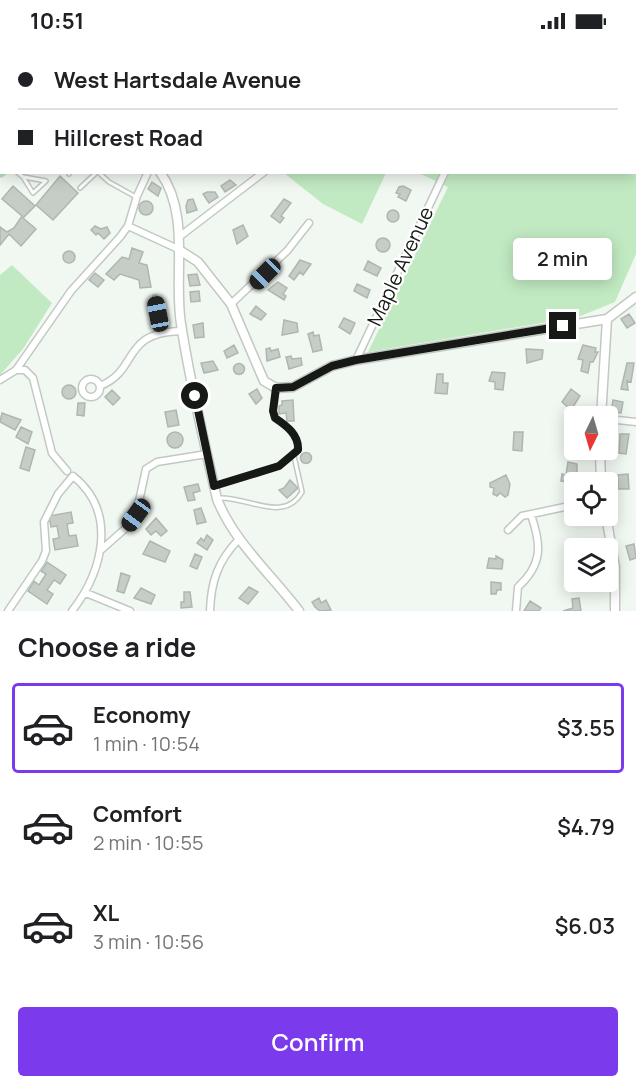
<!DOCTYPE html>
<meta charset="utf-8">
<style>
body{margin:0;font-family:Manrope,sans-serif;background:#f6f6f6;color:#202124;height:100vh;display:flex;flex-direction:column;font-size:22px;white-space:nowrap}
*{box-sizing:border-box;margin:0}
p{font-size:20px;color:#757577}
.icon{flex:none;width:33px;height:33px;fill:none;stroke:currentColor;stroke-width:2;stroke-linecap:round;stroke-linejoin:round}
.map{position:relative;height:569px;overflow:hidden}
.details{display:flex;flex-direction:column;background:#fff;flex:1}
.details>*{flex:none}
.hud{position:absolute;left:0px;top:0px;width:636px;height:132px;box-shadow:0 3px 15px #0003;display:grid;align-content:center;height:132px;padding:0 18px;background:#fff}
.needle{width:39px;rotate:185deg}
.buttons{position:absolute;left:564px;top:364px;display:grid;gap:12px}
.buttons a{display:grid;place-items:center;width:54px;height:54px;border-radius:6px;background:#fff;box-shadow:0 3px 15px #0003;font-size:30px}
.end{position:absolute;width:27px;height:27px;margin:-14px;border:8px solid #161916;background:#fff;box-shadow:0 0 0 3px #fff}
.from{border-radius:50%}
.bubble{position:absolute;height:42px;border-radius:6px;background:#fff;box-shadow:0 3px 15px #0003;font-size:20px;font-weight:600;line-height:42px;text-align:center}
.car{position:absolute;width:18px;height:36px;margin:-18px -9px;border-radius:8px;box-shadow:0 0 4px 2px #0007;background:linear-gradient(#222 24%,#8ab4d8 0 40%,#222 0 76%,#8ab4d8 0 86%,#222 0)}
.hud b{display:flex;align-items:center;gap:21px;height:57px;font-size:22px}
.hud b+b{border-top:2px solid #e0e0e0}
.hud i{width:15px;height:15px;background:#202124}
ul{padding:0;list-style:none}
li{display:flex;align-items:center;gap:18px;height:90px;margin:0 12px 9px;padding:0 6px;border:3px solid transparent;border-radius:6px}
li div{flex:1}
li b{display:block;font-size:22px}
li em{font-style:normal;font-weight:600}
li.on{border-color:#7c3aed}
li>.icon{width:54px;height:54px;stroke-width:1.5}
h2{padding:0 18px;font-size:27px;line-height:72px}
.button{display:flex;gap:12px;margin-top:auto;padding:12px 18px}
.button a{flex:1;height:69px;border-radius:6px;background:#7c3aed;color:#fff;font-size:24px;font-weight:600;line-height:69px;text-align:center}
.status{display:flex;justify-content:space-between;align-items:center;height:42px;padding:0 30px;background:#fff;direction:ltr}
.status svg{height:16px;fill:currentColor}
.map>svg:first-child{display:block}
</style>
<div class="status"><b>10:51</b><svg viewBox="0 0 49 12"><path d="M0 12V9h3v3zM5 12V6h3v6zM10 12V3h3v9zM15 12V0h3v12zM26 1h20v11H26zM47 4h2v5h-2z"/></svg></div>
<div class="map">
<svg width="636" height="569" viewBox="0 0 636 569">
<rect width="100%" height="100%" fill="#f1f8f1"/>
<path fill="#c2eac2" d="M351,0H636V212L615,260L578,275L368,310L448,145L419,131L634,130V2Z
M284,131H386L362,182L323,162Z
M12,223L52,261L23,307L0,333V233Z"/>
<path fill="#c6cdc6" stroke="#afb6af" stroke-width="1.5" d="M60,134L78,151L53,178L36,163Z
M230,138L236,143L225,150L221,144Z
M152,140L161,146L158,154L148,147Z
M13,144L35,164L23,176L36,187L21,204L9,192L0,203V185L7,190L14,186L22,174L2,157Z
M403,144L411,148L406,159L398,155L400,152L396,151L399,145Z
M207,150H215L218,155L209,161L203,152Z
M193,157L197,168L187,171L186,164L188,158Z
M284,157L291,161L281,174L284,176L280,181L271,174Z
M139 166a7 7 0 1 1 14 0a7 7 0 1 1-14 0Z
M387 174a6 6 0 1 1 12 0a6 6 0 1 1-12 0Z
M243,183L248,194L237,202L233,188Z
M95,184L101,187L107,185L110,191L104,197L98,191L96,193L91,188Z
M376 203a7 7 0 1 1 14 0a7 7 0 1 1-14 0Z
M132,206L143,210L139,221L147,223L151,245L140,246L139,238L120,232L114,238L106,232L122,215L129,217Z
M63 215a6 6 0 1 1 12 0a6 6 0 1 1-12 0Z
M300,218L311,222L303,233L300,230L294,238L289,234Z
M368,219L381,226L377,234L364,228Z
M95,231L104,238L98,245L89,238Z
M197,232L200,243L190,244L188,233Z
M278,240L287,246L283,252L286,254L284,258L268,248Z
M357,242L370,248L367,256L354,249Z
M199,249L200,259L191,260L190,250Z
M256,264L266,272L261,278L250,272Z
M629,272L635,281L627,286L621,277Z
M344,276L355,281L350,292L339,285Z
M284,278L297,281L298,290L282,293Z
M203,281L204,295L195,296L193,283Z
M313,290L314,294L319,293L322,308L313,310L308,292Z
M234,303L238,311L227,316L224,309Z
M583,303L596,306L595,310H598L593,320H590L588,331L581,329L583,318L578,317Z
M270,306L271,309L278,307L280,315L267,319L266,307Z
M526,307L543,308L542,317L527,321Z
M291,314L292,317L301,316L302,323L289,327L286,315Z
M213,319L218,328L204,331L201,321Z
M627,321H634L631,340L627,339L628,348L621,347Z
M233.5 327a5.5 5.5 0 1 1 11 0a5.5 5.5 0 1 1-11 0Z
M492,330L505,331L503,348L495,347V340L489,339Z
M437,332H443V341H448L447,352L435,351Z
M62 350a7 7 0 1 1 14 0a7 7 0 1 1-14 0Z
M257,347L262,356L256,362L249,352Z
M571,347L580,354L571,368L562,360Z
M112,348L120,356L113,363L105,355Z
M293,358L294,379H287L286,371L279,372V364L282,363V359Z
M613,358L623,360L621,371L611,370Z
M78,361H85L84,374L77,373Z
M176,368L179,383L168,385L165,370Z
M2,371L21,378L15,388L0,380Z
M21,385L32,390L28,402L16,395Z
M167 398a8 8 0 1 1 16 0a8 8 0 1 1-16 0Z
M514,390H523L522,409L513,408Z
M620,392H629L626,412L619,411Z
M26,405L35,408L29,429L20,426Z
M300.5 416a5.5 5.5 0 1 1 11 0a5.5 5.5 0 1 1-11 0Z
M568,420L577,422V441L561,439L562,432L566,433Z
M628,432L629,447H618V433Z
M506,433L510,442L508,453L505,455L500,451L497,454L493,452L494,446L490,445V441Z
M290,438L298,446L287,456L279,448L284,446Z
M198,442L200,449L193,451L195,458L188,459L184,445Z
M201,466L206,480L197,482L194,468Z
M71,470L73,481L67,482L69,494L76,493L78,504L55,508L53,497L59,496L57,484L51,485L49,474Z
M156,476L167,489L161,494L156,489L151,493L146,487Z
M207,493L213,498L207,508L197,501L201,496L204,499Z
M150,499L170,509L165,520L143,512Z
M634,502L636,516L630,518L626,504Z
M195,512L202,515L197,527L190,524Z
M496,514L503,518L502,527L487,526L489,516L496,517Z
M47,520L66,533L60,542L54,538L47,548L53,552L47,562L28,549L34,539L39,543L46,532L41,529Z
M121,531L130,534L124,551L117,549Z
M491,540L501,541V548H497L496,552H491Z
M249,545L258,550L248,562L239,556Z
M141,546L155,553L151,562L134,556Z
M184,550H190L192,565L181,566V560H184Z
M319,556L321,561L326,558L331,568L320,569L315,565L312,560Z
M579,556L581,569H563L573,566L572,557Z
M530,559L541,566L539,569H524Z"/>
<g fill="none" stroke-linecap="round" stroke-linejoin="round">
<g stroke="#c2c9c2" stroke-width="6">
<path id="lane" d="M183,0L184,2
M208,0L210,2
M228,2L229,0
M0,23L2,22
M0,38L2,40
M0,77L2,76
M0,87L2,88
M17,130L23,135H24L46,139L33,151L23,135
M98,130L109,140L136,155
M69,132L70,130
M80,146L97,130
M155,255L162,290
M216,443L279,424L298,408C299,393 287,384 275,376L273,369L276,349
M219,456C247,454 284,482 302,450L294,414"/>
</g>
<g stroke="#c2c9c2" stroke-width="9">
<path id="street" d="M12,2L13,0
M295,2L297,0
M0,16L2,14
M128,184L178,207
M179,195L264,130
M231,262L287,209L309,181
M356,318L445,130
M16,328H25L33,336L52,411L67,429
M82 346a9 9 0 1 1 18 0a9 9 0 1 1-18 0Z
M0,338L16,328L71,249L120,195L128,184L137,154L148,130
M100,344C140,328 120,290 182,289
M608,377L636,380
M508,488L522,474L574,463
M101,508L127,485L136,473L146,427L157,420L207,412
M86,551L130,569
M8,569L42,519L46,509L44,480L58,452L73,434C118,470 103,529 72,569
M210,569C211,539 218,519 239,497
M516,569L518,545C542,523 542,504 531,473"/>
</g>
<g stroke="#c2c9c2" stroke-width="11">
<path id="secondary" d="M61,0L62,2
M160,130C191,173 173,233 181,282C190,341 204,399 217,457C234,500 271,532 299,569
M178,207L198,220L231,262L264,339L276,346L293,345L332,324L356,318L607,277
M601,375L607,277L636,255
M600,408L601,441
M606,474L615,525V569"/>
</g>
<g stroke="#d0d1d0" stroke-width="12">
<path id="primary" d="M107,2L109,0
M124,2L125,0
M0,130L2,128"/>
</g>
<path stroke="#878c87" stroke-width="1.5" stroke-dasharray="6 3" stroke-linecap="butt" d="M607,0L608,2
M507,2L508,0
M634,30L636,28
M634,74L636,75"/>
<use href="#lane" stroke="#fff" stroke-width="3"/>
<use href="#street" stroke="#fff" stroke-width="6"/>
<use href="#secondary" stroke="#fff" stroke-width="8"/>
<use href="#primary" stroke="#a7e2aa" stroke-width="9"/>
</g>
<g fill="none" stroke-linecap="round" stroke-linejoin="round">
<path stroke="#161916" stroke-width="8" d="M195,354L214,444L279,424L298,408C299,393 287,384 275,376L273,369L276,346L293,345L332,324L356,318L563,284"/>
</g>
<g text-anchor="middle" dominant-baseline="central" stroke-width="4.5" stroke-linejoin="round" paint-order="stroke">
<g font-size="20" fill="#161916" stroke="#fff">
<text transform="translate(400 224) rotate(-65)">Maple Avenue</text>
</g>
</g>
</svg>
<div class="buttons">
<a><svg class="needle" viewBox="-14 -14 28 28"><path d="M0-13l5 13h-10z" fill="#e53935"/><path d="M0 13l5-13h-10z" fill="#757577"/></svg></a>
<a><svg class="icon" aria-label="locate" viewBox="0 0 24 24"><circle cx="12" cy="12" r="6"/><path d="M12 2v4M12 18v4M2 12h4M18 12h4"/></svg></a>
<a><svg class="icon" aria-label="layers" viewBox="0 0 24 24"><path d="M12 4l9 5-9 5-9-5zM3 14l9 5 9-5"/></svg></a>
</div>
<i class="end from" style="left:195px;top:354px"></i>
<i class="end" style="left:563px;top:284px"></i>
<div class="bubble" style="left:513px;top:196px;width:99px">2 min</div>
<i class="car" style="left:265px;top:232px;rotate:225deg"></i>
<i class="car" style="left:158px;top:272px;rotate:349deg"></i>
<i class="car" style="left:136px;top:473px;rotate:216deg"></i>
<div class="hud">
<b><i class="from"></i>West Hartsdale Avenue</b>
<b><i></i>Hillcrest Road</b>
</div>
</div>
<section class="details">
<h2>Choose a ride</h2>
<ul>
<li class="on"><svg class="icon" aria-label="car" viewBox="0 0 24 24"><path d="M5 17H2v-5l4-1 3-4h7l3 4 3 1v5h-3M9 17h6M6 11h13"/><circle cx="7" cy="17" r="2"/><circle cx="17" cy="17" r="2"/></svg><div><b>Economy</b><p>1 min · 10:54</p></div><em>$3.55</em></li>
<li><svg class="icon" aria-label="car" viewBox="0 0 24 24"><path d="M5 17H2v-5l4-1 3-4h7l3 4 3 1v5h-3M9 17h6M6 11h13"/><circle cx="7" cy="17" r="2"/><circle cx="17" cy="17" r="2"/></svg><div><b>Comfort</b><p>2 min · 10:55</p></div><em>$4.79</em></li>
<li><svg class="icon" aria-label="car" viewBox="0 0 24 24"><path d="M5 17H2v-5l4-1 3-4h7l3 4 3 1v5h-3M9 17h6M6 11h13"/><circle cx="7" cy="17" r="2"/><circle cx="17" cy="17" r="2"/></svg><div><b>XL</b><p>3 min · 10:56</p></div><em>$6.03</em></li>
</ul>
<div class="button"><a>Confirm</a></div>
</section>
